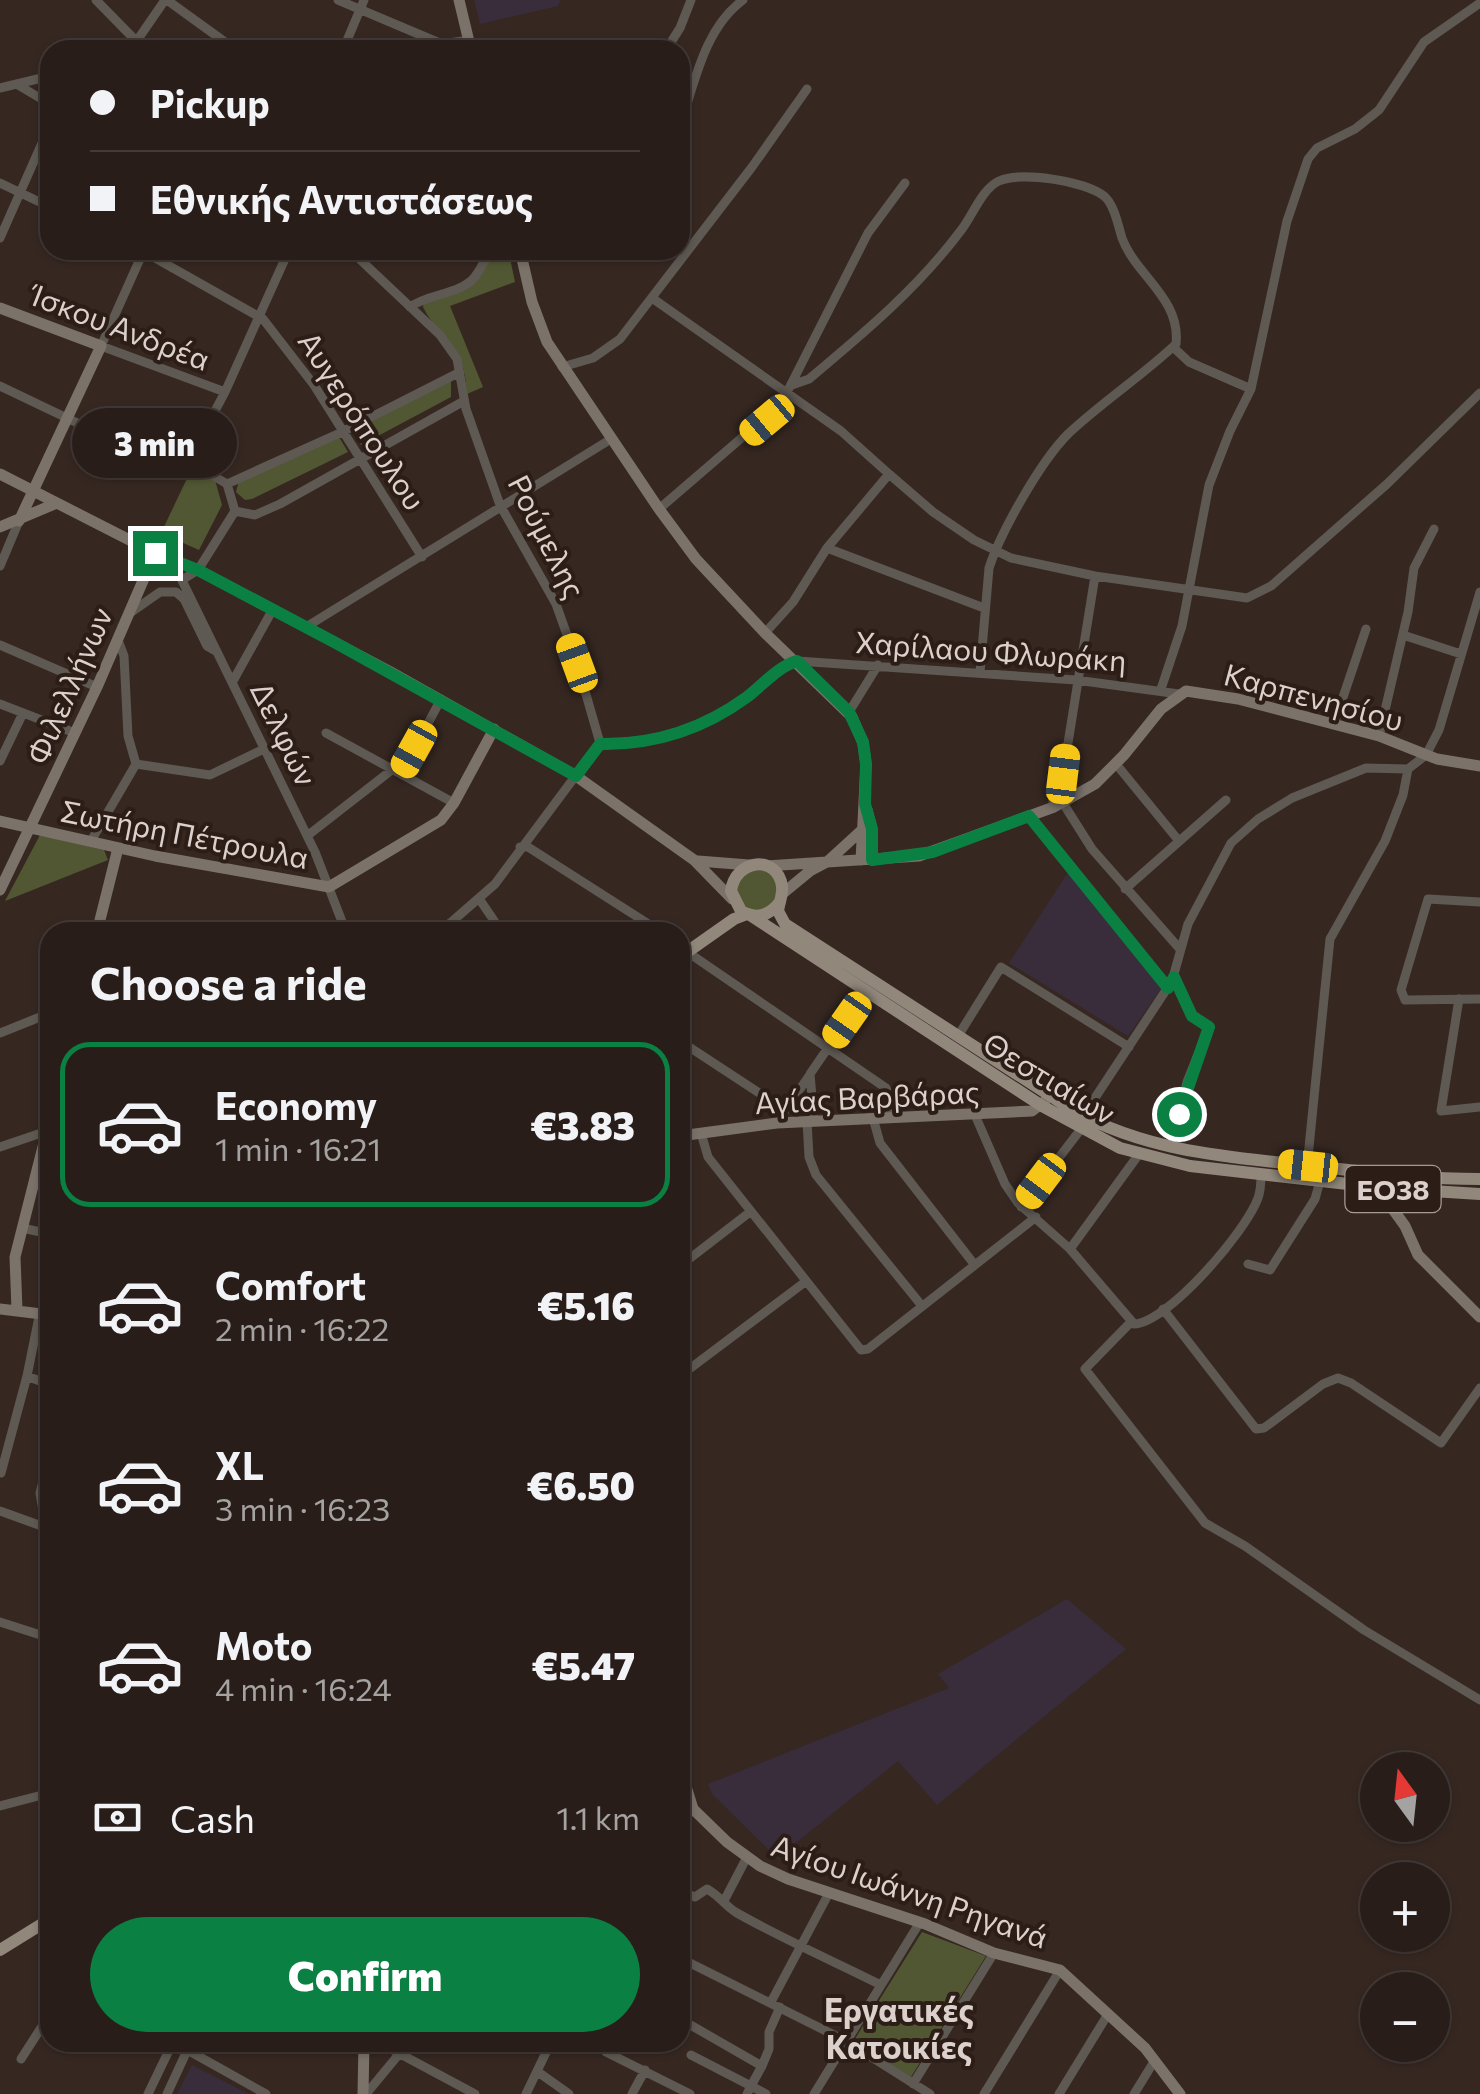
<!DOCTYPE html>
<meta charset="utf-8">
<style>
body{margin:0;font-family:Commissioner,sans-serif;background:#302622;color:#f1f3f6;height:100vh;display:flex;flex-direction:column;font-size:38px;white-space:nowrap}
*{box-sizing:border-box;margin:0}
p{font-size:32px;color:#a5a2a2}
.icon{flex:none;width:55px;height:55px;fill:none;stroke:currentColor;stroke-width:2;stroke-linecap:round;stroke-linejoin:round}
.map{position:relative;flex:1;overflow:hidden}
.side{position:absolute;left:40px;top:922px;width:650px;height:1130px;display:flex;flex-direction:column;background:#281d19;border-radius:30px;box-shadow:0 2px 8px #0004,0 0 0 2px #443b38}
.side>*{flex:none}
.hud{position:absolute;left:40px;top:40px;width:650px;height:220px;border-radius:30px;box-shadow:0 2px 8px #0004,0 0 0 2px #443b38;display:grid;align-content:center;height:220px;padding:0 50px;background:#281d19}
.needle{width:65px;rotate:345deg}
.buttons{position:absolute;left:1360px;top:1752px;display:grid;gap:20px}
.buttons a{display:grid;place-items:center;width:90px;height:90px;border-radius:50%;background:#281d19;box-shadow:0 2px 8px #0004,0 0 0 2px #443b38;font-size:50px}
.end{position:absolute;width:45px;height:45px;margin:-22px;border:12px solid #0b8043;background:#fff;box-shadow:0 0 0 5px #fff}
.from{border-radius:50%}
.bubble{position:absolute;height:70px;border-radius:35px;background:#281d19;box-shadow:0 2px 8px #0004,0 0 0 2px #443b38;font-size:32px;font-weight:800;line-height:70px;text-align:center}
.car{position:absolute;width:30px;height:60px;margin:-30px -15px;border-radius:12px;box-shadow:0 0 8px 2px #0007;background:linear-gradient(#f5c518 24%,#345 0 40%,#f5c518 0 76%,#345 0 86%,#f5c518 0)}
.hud b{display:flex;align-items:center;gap:35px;height:95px;font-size:38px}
.hud b+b{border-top:2px solid #443b38}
.hud i{width:25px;height:25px;background:#f1f3f6}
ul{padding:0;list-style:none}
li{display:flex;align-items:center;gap:30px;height:165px;margin:0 20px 15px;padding:0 30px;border:5px solid transparent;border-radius:30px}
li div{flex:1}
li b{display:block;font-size:38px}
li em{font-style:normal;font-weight:800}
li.selected{border-color:#0b8043}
li>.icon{width:90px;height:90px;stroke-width:1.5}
h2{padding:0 50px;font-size:45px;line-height:120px}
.pay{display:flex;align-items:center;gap:25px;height:110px;padding:0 50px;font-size:38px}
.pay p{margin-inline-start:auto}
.button{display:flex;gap:20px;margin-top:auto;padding:20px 50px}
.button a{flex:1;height:115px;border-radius:60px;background:#0b8043;color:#fff;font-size:40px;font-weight:800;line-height:115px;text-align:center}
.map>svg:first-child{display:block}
</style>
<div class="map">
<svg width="1480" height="2094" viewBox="0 0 1480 2094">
<rect width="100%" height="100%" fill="#362721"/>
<path fill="#392d3c" d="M474,0H560L558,6L480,24Z
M1069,871L1163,986L1128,1036L1009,963Z
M1067,1599L1126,1649L937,1805L898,1761L777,1858L712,1794L708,1784L949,1688L938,1674Z
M192,2065L249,2094H177Z"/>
<path fill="#525733" d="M500,252L510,258L515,282L450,306L483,387L467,394C465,342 442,344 423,307L424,301L472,285L489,257Z
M451,380V397L361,445L354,431Z
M339,437L348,452L252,499L245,500L236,492L239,480Z
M192,468L215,480L222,505L199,550L161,533Z
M40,835L104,850L108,860L5,901Z
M736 890a21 21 0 1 1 42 0a21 21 0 1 1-42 0Z
M922,1932L986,1956L911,2077L853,2042Z"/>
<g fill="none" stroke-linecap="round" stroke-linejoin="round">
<path stroke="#5e5953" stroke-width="9" d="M96,0L145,50
M167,0L236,50
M338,0L442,44L469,40
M126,50L136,42L165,0
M343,50L364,0
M666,50L680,28L691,0
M18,85L50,104
M0,88L50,76
M680,126C695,82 704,29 743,0
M0,183L50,207
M0,238L50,125
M141,250L263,319L314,385L422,557
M144,250L101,346L225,392
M350,250L440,335L457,359L466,409L500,505L556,604L577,663L600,743
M652,298L841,431L889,474
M410,307C428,294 454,295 471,281C482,271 483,256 497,250
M562,367L593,358L620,339L752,167L807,89
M792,385L809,379C864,333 919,287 962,229C973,214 983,188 999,181C1021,171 1085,181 1104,196C1114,204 1118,225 1122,238C1136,276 1181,298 1176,344C1142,376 1102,402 1068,434C1041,461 1001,531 989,568L980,672
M0,386L182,473L225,392L289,250
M1251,389L1287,221L1308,159L1317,148L1355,129L1379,110L1424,42L1480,3
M227,484L342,432L460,372
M659,509L781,404L868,233L905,183
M235,511L255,515L280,504L464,401
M827,548L984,608
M172,560L315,852L346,932
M0,566L19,521
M182,580L198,570L235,511L227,484L189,461
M130,613L160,592H176L184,599L207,646L214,650
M306,627L611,439
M765,633L793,602L827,548L889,474L933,512L974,540L1011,558L1095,576L1247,598L1271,586L1387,484L1480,393
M1403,635L1461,654
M118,640L124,656L128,736L136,764
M0,645L97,687
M233,681L273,609
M1161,689L1182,626L1209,485L1230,431L1251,389L1189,362L1173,347
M0,704L75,733
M849,712L878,665
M1334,724L1366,629
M326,733L454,803
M1379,736L1408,612L1414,568L1434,529
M600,743C654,745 702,729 746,697C763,685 777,667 797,661L1076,680L1179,694
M0,761L23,713
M1116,764L1179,841
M401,774L441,699
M1063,803L1092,849L1179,948
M1054,807L1052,795L1063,774L1095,576
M1029,817L1168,988
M307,836L393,769
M91,841L136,764L210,775L266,748
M520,847H528L661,932
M1125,889L1226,800
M480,900L499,928L508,932
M1480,902L1428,899L1401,990L1405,1000L1480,999
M440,932L495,884L600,743
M680,947L886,1088L890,1097V1118
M1459,999L1441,1111L1480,1107
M0,1033L50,1013
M958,1036L1001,967L1129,1047
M680,1041L785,1110
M784,1112L809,1076
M975,1115L1005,1184L1018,1203L1070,1249L1134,1324C1168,1323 1247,1230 1258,1198C1261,1190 1261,1182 1261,1174
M1083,1116L1172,981L1188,924L1231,843L1258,819L1292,798L1366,768L1408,769L1426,755L1439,730L1480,592
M873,1118L880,1143L974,1264
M807,1121L809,1157L816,1175L922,1306
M814,1121L810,1074L867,991
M701,1133L708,1157L861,1350L868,1349L1036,1217
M0,1147L50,1130
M1170,1148L1187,1082L1209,1027L1192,1017L1174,977
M1307,1167L1330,939L1385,841L1403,795L1408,769
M1021,1207L1081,1129
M22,1228L50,1234
M1070,1249L1139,1154
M1248,1264L1270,1270L1315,1199L1320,1181
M680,1266L750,1212
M1163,1309L1256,1429L1264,1428L1323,1384L1338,1378L1351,1383L1441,1443L1480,1388
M1130,1323L1085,1369L1205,1523L1245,1546L1364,1630L1480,1700
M27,1376L50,1385
M680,1376L805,1282
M1,1473L27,1376L40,1312
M0,1511L50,1529
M43,1511L40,1493L50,1453
M0,1622L50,1638
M0,1806L50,1793
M680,1823L693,1809
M680,1891L695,1897L707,1889C720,1896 725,1906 737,1913C783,1939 833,1961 881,1985
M725,1899L747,1857
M680,1958L846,2041L930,2094
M771,2002L829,1893
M680,2019L762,2066L751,2086L766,2094
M173,2042L266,2094
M378,2042L475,2094
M605,2042L606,2052L690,2094
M691,2055L751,2086L747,2094
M21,2059L50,2014
M762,2066L769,2049V2032L780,2007
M538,2072L569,2094
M913,2084L994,1953
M148,2094L173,2042
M167,2094L191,2042
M366,2094L409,2042
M526,2094L551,2042
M632,2094L645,2070
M814,2094L920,1922
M984,2094L1060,1970
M1059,2094L1108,2014
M1134,2094L1155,2060"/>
<path stroke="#7b736a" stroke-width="11" d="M459,0L471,50
M520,250L532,302L547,342L659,509L696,559L765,633L852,717L863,743L866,764L861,860
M0,308L101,346L19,521
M0,474L155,553L198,570L389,671L576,776L694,860L732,899
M0,527L57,503
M867,810L872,829V860
M0,821L155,856L329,887L441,820L454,803L494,729
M698,861L749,865
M766,866L919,856L1054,807L1095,784L1124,755L1161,709L1186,691L1238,699L1379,736L1437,759L1480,766
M0,890L97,687L155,553
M782,894L810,871L827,862L862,830
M97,932L118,848
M680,1136L777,1123L1032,1111L1045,1101
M1383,1188L1387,1201L1405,1226L1418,1255L1480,1317
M0,1309L50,1315
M17,1310L15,1257L50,1119
M680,1767L693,1809L727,1842L760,1866L788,1879L925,1924L994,1953L1060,1970L1145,2048L1180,2094
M363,2094L364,2042"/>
<path stroke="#91877b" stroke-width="12" d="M780,902C770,915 756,920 741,911L731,891C735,859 777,854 782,886C783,895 779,903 778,911L785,924L1074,1111C1149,1152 1229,1157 1312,1166C1368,1172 1423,1179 1480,1179
M750,915L1042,1106L1120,1148L1190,1166L1383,1188L1480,1194
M680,957L734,919L747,914
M0,1950L50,1919"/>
</g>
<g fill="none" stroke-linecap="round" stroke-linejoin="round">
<path stroke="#0b8043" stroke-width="12" d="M155,553L198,570L334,642L576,776L600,744C654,745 702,730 747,697C763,685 777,667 797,661L849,712L863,742L866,764L865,804L872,829V860L933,852L1029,816L1168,988L1174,977L1192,1016L1209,1027L1179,1114"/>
</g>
<g text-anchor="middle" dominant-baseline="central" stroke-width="8" stroke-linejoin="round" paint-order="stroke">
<rect fill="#2c1d17" stroke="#a69a96" stroke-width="2.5" x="1345.5" y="1166" width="95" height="46" rx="8"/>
<g font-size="28" font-weight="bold" fill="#dbd0cc">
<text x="1393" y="1189">ΕΟ38</text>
</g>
<g font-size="30" fill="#dbd0cc" stroke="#2c1d17">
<text transform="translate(121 326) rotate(21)">Ίσκου Ανδρέα</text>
<text transform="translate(363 420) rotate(57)">Αυγερόπουλου</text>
<text transform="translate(548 536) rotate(63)">Ρούμελης</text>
<text transform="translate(991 650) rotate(4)">Χαρίλαου Φλωράκη</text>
<text transform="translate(68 685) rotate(-66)">Φιλελλήνων</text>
<text transform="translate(1314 696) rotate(15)">Καρπενησίου</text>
<text transform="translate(285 733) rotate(64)">Δελφών</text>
<text transform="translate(185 833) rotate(11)">Σωτήρη Πέτρουλα</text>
<text transform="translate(1050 1077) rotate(31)">Θεστιαίων</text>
<text transform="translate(867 1096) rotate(-3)">Αγίας Βαρβάρας</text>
<text transform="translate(910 1890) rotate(19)">Αγίου Ιωάννη Ρηγανά</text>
</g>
<g font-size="32" font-weight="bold" fill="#dbd0cc" stroke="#2c1d17">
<text x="899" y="2009">Εργατικές<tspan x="899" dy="37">Κατοικίες</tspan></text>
</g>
</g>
</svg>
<div class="buttons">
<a><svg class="needle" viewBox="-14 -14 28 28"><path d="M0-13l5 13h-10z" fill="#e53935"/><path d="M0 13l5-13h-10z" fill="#a5a2a2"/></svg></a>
<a>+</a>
<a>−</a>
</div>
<i class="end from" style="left:1179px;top:1114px"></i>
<i class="end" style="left:155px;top:553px"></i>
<div class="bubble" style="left:72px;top:408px;width:165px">3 min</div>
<i class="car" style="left:767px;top:420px;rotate:230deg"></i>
<i class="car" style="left:577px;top:663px;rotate:340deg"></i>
<i class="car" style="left:414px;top:749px;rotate:209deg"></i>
<i class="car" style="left:1063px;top:774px;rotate:7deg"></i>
<i class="car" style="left:847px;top:1020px;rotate:215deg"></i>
<i class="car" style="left:1308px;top:1166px;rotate:276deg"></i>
<i class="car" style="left:1041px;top:1181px;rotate:217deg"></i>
<div class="hud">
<b><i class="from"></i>Pickup</b>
<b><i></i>Εθνικής Αντιστάσεως</b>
</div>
<section class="side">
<h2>Choose a ride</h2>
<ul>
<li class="selected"><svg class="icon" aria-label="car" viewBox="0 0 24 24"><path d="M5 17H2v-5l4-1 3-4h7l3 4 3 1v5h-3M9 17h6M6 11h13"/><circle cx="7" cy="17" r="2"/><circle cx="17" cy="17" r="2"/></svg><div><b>Economy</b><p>1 min · 16:21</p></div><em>€3.83</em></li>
<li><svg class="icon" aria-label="car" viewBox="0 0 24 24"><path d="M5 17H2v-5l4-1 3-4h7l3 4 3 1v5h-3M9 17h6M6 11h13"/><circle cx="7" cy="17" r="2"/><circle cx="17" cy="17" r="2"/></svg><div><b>Comfort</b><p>2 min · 16:22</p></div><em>€5.16</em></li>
<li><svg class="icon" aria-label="car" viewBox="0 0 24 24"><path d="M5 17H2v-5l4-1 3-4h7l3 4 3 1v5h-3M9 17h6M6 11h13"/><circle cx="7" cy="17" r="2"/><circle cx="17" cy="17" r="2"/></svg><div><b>XL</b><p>3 min · 16:23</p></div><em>€6.50</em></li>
<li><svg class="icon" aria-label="car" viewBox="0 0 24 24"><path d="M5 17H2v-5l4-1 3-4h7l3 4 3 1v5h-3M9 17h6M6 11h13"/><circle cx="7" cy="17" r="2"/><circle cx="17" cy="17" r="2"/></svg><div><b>Moto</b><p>4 min · 16:24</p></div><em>€5.47</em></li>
</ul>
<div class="pay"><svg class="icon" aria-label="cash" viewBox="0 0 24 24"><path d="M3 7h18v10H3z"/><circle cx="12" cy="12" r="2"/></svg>Cash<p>1.1 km</p></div>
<div class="button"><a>Confirm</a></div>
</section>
</div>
